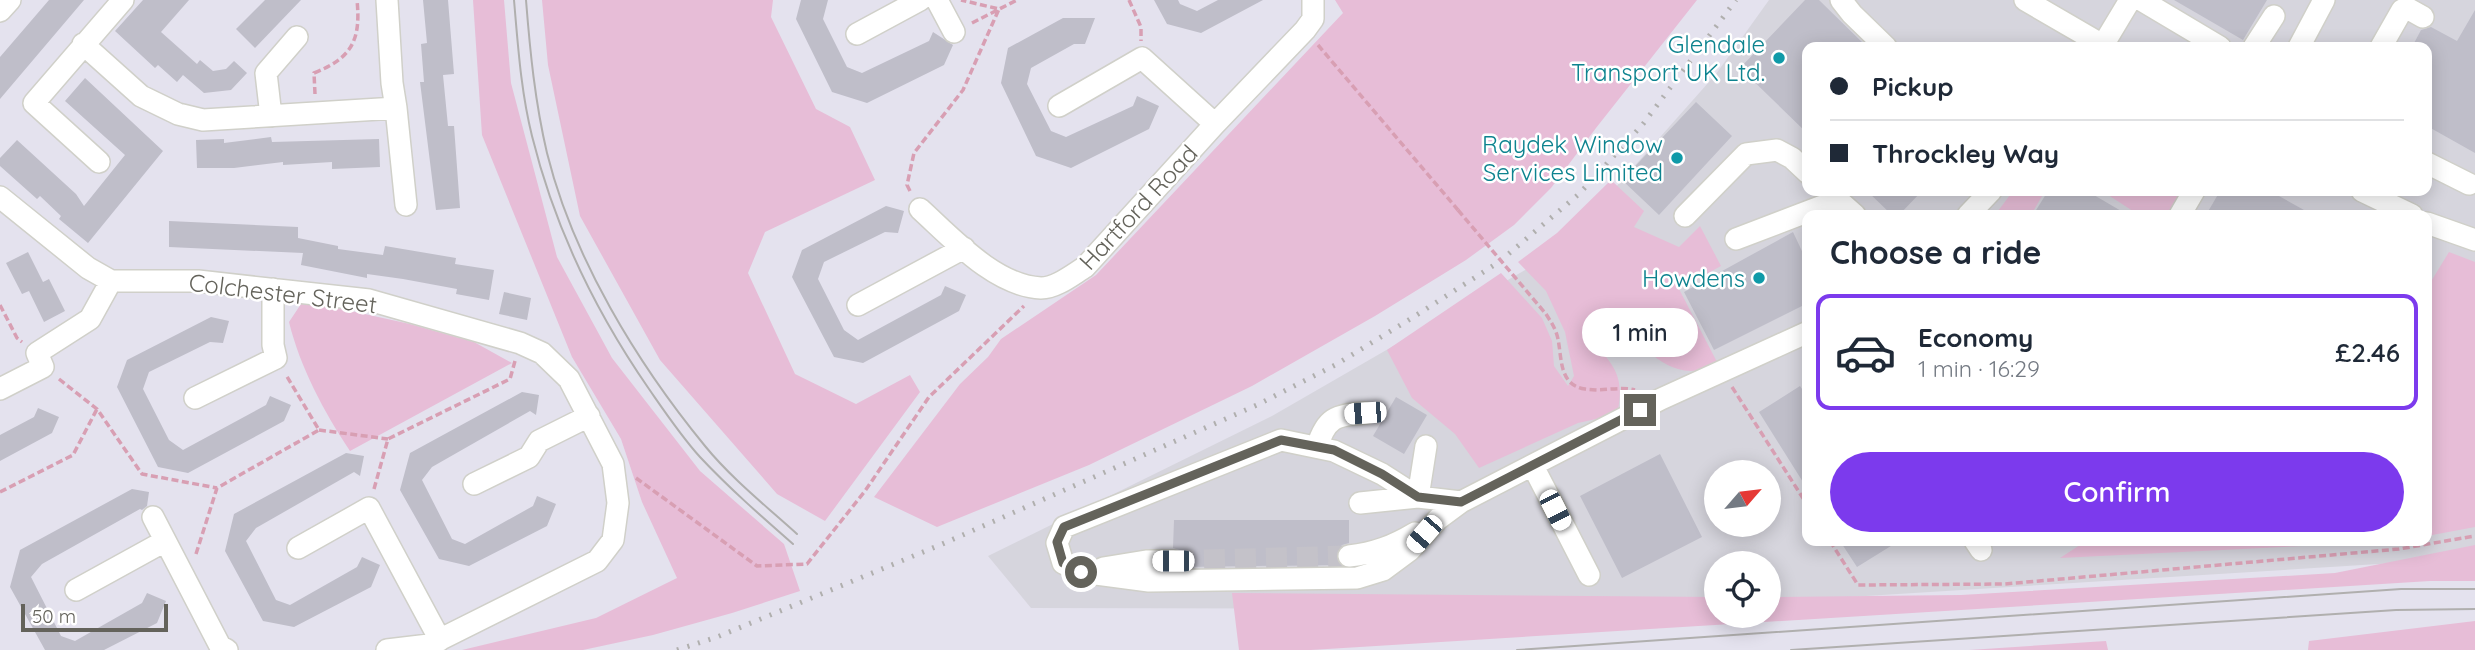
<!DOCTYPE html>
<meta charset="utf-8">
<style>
body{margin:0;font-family:Quicksand,sans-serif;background:#f6f6f7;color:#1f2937;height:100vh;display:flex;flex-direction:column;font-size:26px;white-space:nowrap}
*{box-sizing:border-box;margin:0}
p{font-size:23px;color:#747a83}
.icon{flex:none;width:38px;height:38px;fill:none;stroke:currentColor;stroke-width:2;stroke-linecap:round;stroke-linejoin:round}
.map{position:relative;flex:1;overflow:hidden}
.details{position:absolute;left:1802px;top:210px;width:630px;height:336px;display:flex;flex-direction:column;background:#fff;border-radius:14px;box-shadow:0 4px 18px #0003}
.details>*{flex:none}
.top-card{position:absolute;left:1802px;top:42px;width:630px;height:154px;border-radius:14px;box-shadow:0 4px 18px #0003;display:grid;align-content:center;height:154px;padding:0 28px;background:#fff}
.needle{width:46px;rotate:62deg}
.controls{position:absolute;left:1704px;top:460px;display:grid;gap:14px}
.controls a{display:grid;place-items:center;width:77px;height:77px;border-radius:50%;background:#fff;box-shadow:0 4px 18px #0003;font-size:35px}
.scale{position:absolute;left:21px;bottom:18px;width:147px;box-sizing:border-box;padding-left:7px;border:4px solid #64635b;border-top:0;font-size:19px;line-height:24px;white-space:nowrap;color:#64635b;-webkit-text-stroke:5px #fff;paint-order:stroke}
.end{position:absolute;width:32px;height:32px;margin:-16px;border:9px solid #64635b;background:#fff;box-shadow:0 0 0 4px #fff}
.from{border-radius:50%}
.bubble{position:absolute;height:49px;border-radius:24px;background:#fff;box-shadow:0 4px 18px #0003;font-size:23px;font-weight:600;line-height:49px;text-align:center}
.car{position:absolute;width:21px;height:42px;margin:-21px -10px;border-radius:9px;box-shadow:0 0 5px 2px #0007;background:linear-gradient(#fff 24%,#345 0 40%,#fff 0 76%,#345 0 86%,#fff 0)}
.top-card b{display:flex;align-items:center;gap:24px;height:66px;font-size:26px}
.top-card b+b{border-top:2px solid #e0e1e3}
.top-card i{width:18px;height:18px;background:#1f2937}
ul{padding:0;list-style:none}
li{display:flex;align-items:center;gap:21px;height:116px;margin:0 14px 10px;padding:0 14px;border:4px solid transparent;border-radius:14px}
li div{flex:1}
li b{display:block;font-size:26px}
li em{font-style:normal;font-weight:600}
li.on{border-color:#7c3aed}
li>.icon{width:63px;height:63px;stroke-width:1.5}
h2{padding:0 28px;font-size:32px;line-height:84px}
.button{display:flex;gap:14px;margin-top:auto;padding:14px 28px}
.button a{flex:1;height:80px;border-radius:42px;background:#7c3aed;color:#fff;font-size:28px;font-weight:600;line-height:80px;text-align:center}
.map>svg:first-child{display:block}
</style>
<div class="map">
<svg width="2475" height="650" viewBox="0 0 2475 650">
<rect width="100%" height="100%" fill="#e4e2ee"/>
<path fill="#d6d5dd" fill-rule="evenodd" d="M1769,0H2475V558L1769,602V564H1717V606L1662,609L1031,608L988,556L1272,416L1560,250L1716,74ZM1808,47H2427V191H1808ZM1808,215H2427V541H1808ZM1717,472H1769V525H1717Z"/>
<path fill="#e7bdd7" d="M473,0H504L511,83L557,257L612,358L700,471L784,544L800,591L732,613L653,635L583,650H462L596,618L677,578L642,502L621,439L572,357L482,135Z
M542,0H773L771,17L816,109L850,127L875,180L765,232L748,273L795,374L856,404L910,375L920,392L825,521L777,494L660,360L580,216L548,65Z
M1335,0H1697L1596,128L1551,188L1514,225L1466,260L1375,316L1252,386L1089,465L937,527L874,497L960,384L988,357L1001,339L1096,275L1343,13Z
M1611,180L1644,211L1634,227L1679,247L1700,226L1721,266L1679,289L1717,362C1674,391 1640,342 1612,316L1593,342C1615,366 1624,377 1618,410L1605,417L1578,423L1479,468L1455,434L1412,398L1387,350L1501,273L1542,318L1552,341L1554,366L1568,386L1574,376L1565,332L1546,291L1518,262L1557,233Z
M2013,191H2045L2031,215H1995Z
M2102,191H2185L2171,215H2139Z
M2449,252L2475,262V527L2427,536V288Z
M301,304L342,309L410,324L474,342L512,363L350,451C324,412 300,367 289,322Z
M2086,541H2405L2060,558Z
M2475,545V581H2430L1311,650H1239L1232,593L1717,597V616H1769V597L1961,595L2335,573Z
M2475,621V650H2308L2309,641Z
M2106,641L2108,650H1969Z"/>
<path fill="#bfbec9" d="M49,0H84L0,99V57Z
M143,0H189L161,32L197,64L200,60L213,71L226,69L234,61L247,73L231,90L204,93L183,75L177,82L158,65L155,68L115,31Z
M265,0H301L255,48L236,29Z
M423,0H448L454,74L443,75L448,126H454L460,208L436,210L420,82H424L421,44L427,43Z
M801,0H828L823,19L847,67L862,73L929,41L933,32L953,45L944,65L867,103L832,92L796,19Z
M1154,0H1178L1180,4L1197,11L1218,0H1263L1201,33L1167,24Z
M1805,0H1819L1867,47H1808V134L1740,68Z
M2174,0H2267L2243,40Z
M2475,10V153L2427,126V47H2412L2421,30L2431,27L2457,41Z
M1063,18H1095L1085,44H1074L1031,68L1027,84L1051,131L1066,137L1133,106L1137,96L1159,106L1149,129L1071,168L1036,156L1001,83L1008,48Z
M85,78L163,151L88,243L59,219L61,216L40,196L37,199L0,166V158L17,140L76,194L84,206L125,155L65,101Z
M1696,102L1732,136L1659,215L1622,180Z
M271,137L272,142L379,139L380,167L332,169V162L283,165V162L234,168H197L196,140L224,139V143Z
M1867,191H1922L1899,215H1892Z
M2048,191H2087L2128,215H2033Z
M2220,191H2270L2313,215H2206Z
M886,206L904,211L898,233L885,232L824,262L818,279L844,330L858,340L941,295L945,286L966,295L959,311L863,363L834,357L792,277L802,250Z
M169,221L298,227V238L338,246V249L383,255L385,246L456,258L455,264L494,270L489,300L456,294L457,289L403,279L367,274V278L301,265L303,253L169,247Z
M1793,232L1808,264V303L1714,350L1684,292Z
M28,252L43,282L49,279L65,311L44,322L29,291L22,294L6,263Z
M504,292L531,298L527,320L499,314Z
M211,317L229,321L223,343L210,342L149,372L143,389L169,440L183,450L266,405L270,396L291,405L284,421L188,473L158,467L117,387L127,360Z
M1800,386L1808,398V490L1759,412Z
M522,392L539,395L536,415L530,411L432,467L422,480L452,539L465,544L533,506L537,496L556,504L547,526L469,566L439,559L400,490L410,453Z
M1396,397L1427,415L1404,454L1373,436Z
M38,408L59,417L52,433L0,461V435L34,417Z
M346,453L364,456L360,476L354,472L256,528L246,541L276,600L290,605L357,567L362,557L380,565L371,587L294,627L263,621L225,551L234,514Z
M1660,454L1702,537L1622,578L1580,496Z
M132,489L149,492L147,506L142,510L140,509L42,564L31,577L61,636L75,641L142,603L147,593L166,601L157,623L104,650H45L10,587L20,550Z
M1174,520H1349V543L1342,545L1337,550L1336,558L1340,565L1184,567L1185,555L1180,550L1173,548Z
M1840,541H1899L1857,567Z"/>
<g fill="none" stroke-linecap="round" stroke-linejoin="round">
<path stroke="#c4c2c9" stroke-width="21" stroke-dasharray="21 10" stroke-linecap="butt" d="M1173,561L1349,556"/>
<g stroke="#d0d0c9" stroke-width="24">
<path id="minor" d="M937,0L954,32
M1841,0L1852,14L1886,47
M2025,0L2106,47
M2141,0L2220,47
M0,11L10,0
M857,34L920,0
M83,44L141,96L178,114L203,120L396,108L392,83L387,0
M2103,45L2130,0
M2254,47L2274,16
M2299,47L2324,0
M2381,47L2402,10L2407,8L2423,17
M1059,106L1142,58L1215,124
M396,108L406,205
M271,116L266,73L297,37
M99,162L34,103L123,0
M2427,163L2469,184
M1828,191L1855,215
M2362,191L2412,215
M0,197L88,268L111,281H198L369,300L520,343L542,353L569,379L613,464L618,503L613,540L597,561L429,645L387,650
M920,209C952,238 995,286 1041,288C1056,288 1072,275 1085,267L1215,124L1305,30L1313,19V0
M1968,215L1991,191
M2180,215L2194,191
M1685,216L1746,154L1777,150L1792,158L1808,173
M2427,223L2475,240
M1736,239L1838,200
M858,305L964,248
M0,389L43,367L37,353L90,319L111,281
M195,398L276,358L273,345V289
M1317,447C1326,418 1335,415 1365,413
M1533,466L1589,575
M474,484L529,457L539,441L589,416
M1418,497L1382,474L1334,451L1281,440L1064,527L1057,543L1063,563L1081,572L1149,581L1357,578L1383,570L1410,550L1438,519L1461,502L1661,399L1808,332
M1418,497L1426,446
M1360,503L1418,497L1461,502
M153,517L220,646L227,650
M1975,541L1981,550
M298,548L369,508L440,640
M1349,556C1375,553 1393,546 1415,533
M1103,568L1146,561H1173
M76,590L165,541"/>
</g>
<path stroke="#d89fb3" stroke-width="3.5" stroke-dasharray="7 3.5" stroke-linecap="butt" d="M1129,0L1141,27V41
M972,23L1017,0
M1318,45L1458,210
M315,94L314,73C352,58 361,40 357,0
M910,191L907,185L914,153L963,90L999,9L961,0
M0,305L17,338L22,342
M1546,314C1551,322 1556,329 1558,339C1562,359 1559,385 1585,389C1602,392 1618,386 1635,390
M59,379L97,409L142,474L217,488
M1732,387L1808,506
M319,430L388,439
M636,478L757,566L807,564L865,491L929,397L1024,306
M374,489L388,439L510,379L515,361
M0,492L73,455L97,409
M1830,541L1858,585L2005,584L2399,549L2475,536
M196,554L217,488L319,430L286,375"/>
<use href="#minor" stroke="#fff" stroke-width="21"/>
<path stroke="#b0afae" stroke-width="2" d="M514,0C518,46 521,92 532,136C555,229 595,311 649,389C665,412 681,436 700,457C729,488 761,516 793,544
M526,0C530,51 535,102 547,153C573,258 637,363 705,446C731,478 766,506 797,534
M1517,650L2401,589H2475
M1791,650L2396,610L2475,609"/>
<path stroke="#b0afae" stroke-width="5" stroke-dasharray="2 9" stroke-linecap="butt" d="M677,650L717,637L940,545L1257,405L1337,364L1415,316L1499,262L1579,194L1643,124L1736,0"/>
<path stroke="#d89fb3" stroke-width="3.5" stroke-dasharray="7 3.5" stroke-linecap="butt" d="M1458,210L1546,314"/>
</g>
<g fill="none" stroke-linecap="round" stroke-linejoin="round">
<path stroke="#64635b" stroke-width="9" d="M1081,572L1063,563L1057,542L1064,527L1281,440L1334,450L1382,474L1418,497L1461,502L1640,410"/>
</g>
<g fill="#0f9aa8" stroke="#fff" stroke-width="2.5">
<circle cx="1779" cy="58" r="7"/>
<circle cx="1677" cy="158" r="7"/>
<circle cx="1759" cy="278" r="7"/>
</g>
<g text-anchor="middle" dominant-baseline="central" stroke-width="5" stroke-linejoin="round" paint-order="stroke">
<g font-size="24" fill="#0d838f" stroke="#fff" text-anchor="end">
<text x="1765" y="44">Glendale<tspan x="1765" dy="28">Transport UK Ltd.</tspan></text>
<text x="1663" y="144">Raydek Window<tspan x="1663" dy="28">Services Limited</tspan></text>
<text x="1745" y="278">Howdens</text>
</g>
<g font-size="24" fill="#64635b" stroke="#fff">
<text transform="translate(1138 207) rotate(-47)">Hartford Road</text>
<text transform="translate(283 293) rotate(7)">Colchester Street</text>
</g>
</g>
</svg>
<div class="controls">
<a><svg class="needle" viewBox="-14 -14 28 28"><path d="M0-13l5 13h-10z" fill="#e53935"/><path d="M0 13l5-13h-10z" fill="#747a83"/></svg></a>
<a><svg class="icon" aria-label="locate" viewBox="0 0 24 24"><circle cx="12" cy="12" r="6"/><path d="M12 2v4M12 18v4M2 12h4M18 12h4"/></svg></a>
</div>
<div class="scale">50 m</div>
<i class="end from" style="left:1081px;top:572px"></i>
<i class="end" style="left:1640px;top:410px"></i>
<div class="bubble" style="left:1582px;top:308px;width:116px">1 min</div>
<i class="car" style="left:1365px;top:413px;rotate:266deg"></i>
<i class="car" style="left:1555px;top:510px;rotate:153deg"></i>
<i class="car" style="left:1424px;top:534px;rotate:221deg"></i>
<i class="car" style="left:1173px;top:561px;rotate:270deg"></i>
<div class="top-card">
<b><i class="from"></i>Pickup</b>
<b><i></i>Throckley Way</b>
</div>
<section class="details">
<h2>Choose a ride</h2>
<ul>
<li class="on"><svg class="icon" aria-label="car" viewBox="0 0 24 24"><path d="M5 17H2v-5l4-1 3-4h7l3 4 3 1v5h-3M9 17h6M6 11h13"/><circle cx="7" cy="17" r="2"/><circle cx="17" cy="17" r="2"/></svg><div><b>Economy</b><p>1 min · 16:29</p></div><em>£2.46</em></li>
</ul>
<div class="button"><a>Confirm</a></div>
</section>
</div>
